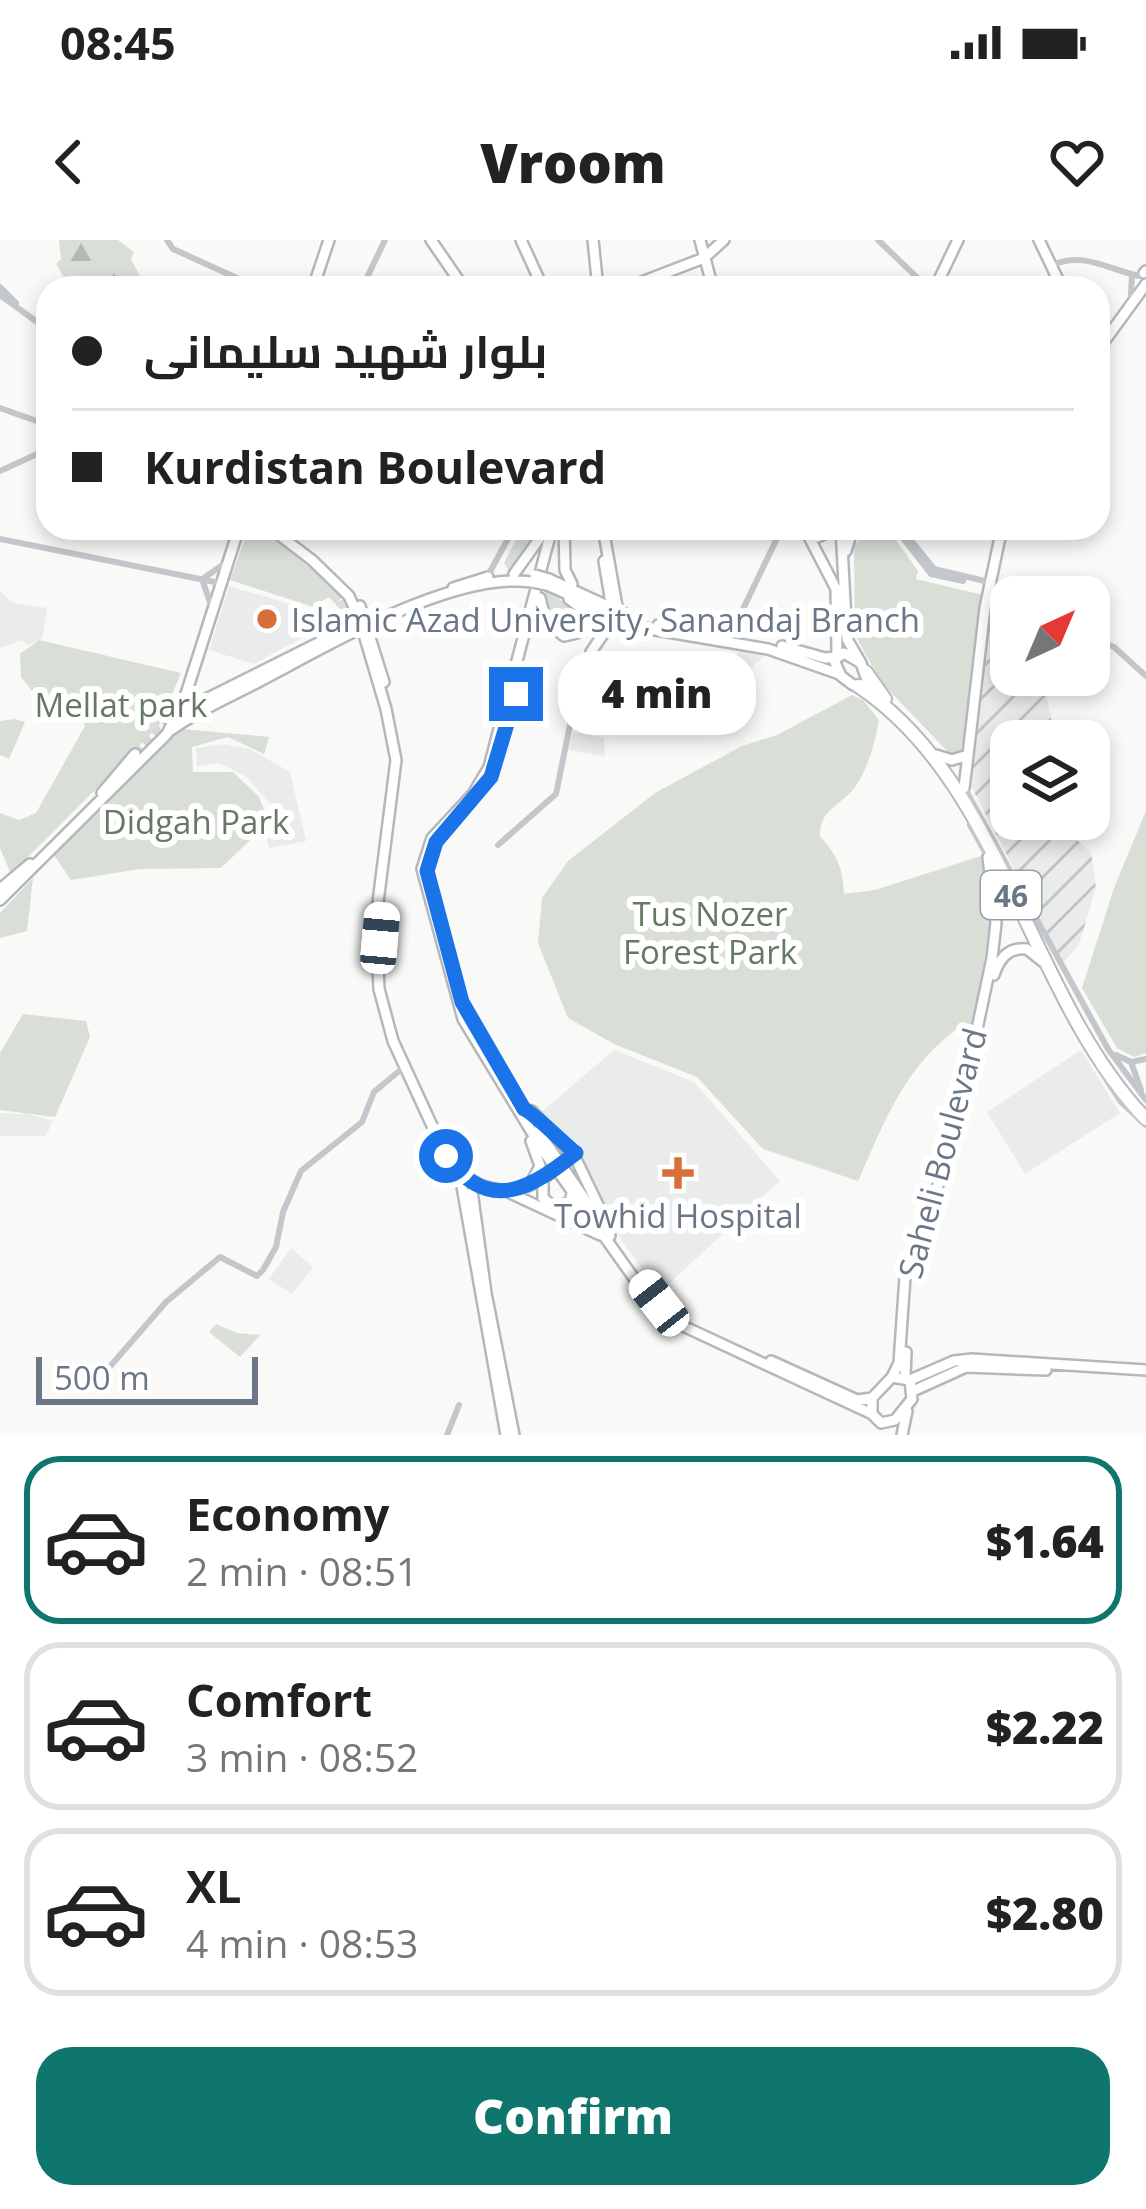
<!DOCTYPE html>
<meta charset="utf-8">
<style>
body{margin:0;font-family:"Open Sans",Cairo,sans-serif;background:#f6f6f6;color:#222;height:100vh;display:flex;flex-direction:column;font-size:45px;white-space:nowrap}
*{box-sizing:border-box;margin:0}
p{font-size:39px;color:#767676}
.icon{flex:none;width:66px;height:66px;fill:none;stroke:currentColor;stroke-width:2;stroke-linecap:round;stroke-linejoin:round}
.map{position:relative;height:1195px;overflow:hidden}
.details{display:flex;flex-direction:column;background:#fff;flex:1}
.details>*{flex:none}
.top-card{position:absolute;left:36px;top:36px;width:1074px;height:264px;border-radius:36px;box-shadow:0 6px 18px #0003;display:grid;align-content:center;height:264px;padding:0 36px;background:#fff}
.needle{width:78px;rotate:44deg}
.fabs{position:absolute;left:990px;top:336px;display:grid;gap:24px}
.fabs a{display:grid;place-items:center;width:120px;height:120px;border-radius:24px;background:#fff;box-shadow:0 6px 18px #0003;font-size:60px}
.scale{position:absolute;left:36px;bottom:30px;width:222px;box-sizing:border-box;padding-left:12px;border:6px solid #6b7786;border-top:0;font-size:33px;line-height:42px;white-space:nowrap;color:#6b7786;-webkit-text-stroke:9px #fff;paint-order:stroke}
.end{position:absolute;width:54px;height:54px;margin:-27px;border:15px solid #1a73e8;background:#fff;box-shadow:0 0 0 6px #fff}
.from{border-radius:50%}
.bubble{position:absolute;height:84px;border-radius:36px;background:#fff;box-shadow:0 6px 18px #0003;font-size:39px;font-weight:800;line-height:84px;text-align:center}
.car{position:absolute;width:36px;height:72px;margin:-36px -18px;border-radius:15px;box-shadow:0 0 9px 3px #0007;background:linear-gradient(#fff 24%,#345 0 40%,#fff 0 76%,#345 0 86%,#fff 0)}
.top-card b{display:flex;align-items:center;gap:42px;height:114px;font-size:45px}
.top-card b+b{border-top:3px solid #e0e0e0}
.top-card i{width:30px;height:30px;background:#222}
ul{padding:21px 0 0;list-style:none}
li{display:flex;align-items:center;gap:36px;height:168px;margin:0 24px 18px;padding:0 12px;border:6px solid #e0e0e0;border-radius:36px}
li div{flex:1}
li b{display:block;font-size:45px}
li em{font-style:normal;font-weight:800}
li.current{border-color:#0f766e}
li>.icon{width:108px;height:108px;stroke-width:1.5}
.action{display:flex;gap:24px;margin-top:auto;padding:24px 36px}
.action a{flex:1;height:138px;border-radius:36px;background:#0f766e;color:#fff;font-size:48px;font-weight:800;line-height:138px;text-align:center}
.status{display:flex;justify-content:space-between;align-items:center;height:84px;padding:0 60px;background:#fff;direction:ltr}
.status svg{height:33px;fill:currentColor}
header{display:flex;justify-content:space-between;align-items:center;height:156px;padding:0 36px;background:#fff;font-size:54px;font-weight:800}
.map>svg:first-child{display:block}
</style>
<div class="status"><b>08:45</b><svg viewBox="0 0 49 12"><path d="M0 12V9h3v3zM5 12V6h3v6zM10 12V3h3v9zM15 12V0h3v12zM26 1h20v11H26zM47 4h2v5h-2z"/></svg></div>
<header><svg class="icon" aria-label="back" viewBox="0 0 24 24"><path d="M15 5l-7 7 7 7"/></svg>Vroom<svg class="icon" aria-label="heart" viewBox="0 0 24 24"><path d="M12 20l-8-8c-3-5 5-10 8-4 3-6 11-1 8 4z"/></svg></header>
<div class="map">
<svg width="1146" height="1195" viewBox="0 0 1146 1195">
<defs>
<pattern id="industrial-furrows" width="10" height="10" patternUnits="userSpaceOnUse" patternTransform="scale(3)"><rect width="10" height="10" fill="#eaebeb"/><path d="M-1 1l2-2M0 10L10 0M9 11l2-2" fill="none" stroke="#c2c3c4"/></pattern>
<pattern id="forest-firs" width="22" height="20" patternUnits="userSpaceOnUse" patternTransform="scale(3)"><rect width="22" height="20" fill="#d9ded7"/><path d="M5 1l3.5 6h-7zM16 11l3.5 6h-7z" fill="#b4b9b4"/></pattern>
</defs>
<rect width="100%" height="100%" fill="#f9f9f7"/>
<path fill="#eaebeb" d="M229,346L311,370L320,388L254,424L209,410Z
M0,351L13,363L47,368L42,399L27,405L22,400L0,408Z
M740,411L765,416L726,449L714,439Z
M580,462L603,468V495L574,489Z
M573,492L604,498L605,516L568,510Z
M225,504L250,509L290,532L306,601L269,608L264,591L275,585L269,563L247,537L219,523L197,526L196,508Z
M614,810L694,842L780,941L659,1053L610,984L596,945L581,925L583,910L577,903L561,901L539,874Z
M1081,810L1120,873L1025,934L987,872Z
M0,873L28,874L53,881L46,896H0Z
M291,1008L313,1027L292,1054L269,1039Z"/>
<path fill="url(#industrial-furrows)" d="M992,352L1011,358V435H1049L1044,445L1056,501H1011V579H1072L1074,597L1091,613L1096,648L1079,704L1063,723L971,546V521Z"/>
<path fill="#d9ded7" d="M258,288C290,305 318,330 343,357L337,362L345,359L349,366L345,378L327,389L323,381L341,370L329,357L313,367L230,340L248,290Z
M522,288H543L515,331H509L504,323Z
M869,288L891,293L918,331L916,339L983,355L963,510L956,515L949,513L881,442L855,395L854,306Z
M545,350L583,374C582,386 576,391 565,393C548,382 542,369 545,350Z
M39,400L181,433L159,486L11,634L0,608V573L19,580L36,573L85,486L73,456H36L21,437L20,414Z
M852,455L863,460L879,480C875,501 869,526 857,544C844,565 819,568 820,596C837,615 843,628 844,654L875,650L981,616L992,672L973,789L959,787C903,829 886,879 858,941L763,909L697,837L614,804L568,778L538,703L542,658L568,621L655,553L742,506L777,495Z
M15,479L25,482L9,519L0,515V481Z
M183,489L269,497L264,514L228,497L192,507L193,532H233L259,557L269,582L221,628L140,629L71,640L53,614L172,496Z
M1146,571V813L1134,817L1117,808L1082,748L1114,648Z
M33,638L27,691L0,698V673Z
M23,774L86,781L90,797L55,877L0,870V813Z
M216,1084L237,1093L260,1095L240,1117L209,1092Z"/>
<path fill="url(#forest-firs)" d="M59,0H118L134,12L131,19L140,36L114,48H70L56,24L61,19Z"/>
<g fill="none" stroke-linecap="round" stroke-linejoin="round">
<path stroke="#d6d8db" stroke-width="9" stroke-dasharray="9 4.5" stroke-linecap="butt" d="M135,514L176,475"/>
<g stroke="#b4b8bd" stroke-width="14">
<path id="major" d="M431,0L464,48
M521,0L543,48
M593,0L598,48
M700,0L713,48
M1039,0L1062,48
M1144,33L1146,31
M313,48L329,0
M626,48L704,18L724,0
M935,48L958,0
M1098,110L1146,44
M270,288L312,320L349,356L360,381L386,469L396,520L376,678L379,749L393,801L446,916C472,952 512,961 548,935
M552,288L489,527L473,554L432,598L422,629L463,779L542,909L653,1065L683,1086L872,1174
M564,288L565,330L572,344
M802,288L818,297L836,288
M841,288L847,399L861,423
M807,293L836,349L837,414
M846,311L853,288
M604,321L612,369
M514,334L547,288
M549,339L636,379
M547,345L644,388L768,409L839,434
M453,348L488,337
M540,358L546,382L564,396L577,393L588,379L586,372L569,359
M360,366L384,442
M658,385L718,394
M782,406L825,418L835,417
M591,412L618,372L603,288
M844,413L861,423L867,440L864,445H853L841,436L834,420Z
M186,469L364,380
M171,490C198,470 232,456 262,440C331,404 454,331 532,342
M936,515L952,520L968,515L964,548
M968,515L985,368L1002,288
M102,553L135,514
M0,649L30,624
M0,660L167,494L185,457L239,288
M994,735C999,719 1008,707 1027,709L1042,721
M524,869L532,871L567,909
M538,891L610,996
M531,901L540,926L533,939
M575,917L608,986
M460,935L506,1195
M543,939V958L555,968L570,962L573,949
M481,946L472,951L486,1053L514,1195
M508,952L600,995
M771,1121L857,1160L872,1158
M892,1137L899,1123L905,1037L953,903L992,718L996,683L988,617
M892,1137L910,1140L912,1159L895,1180L881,1183L872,1174V1158Z
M905,1137L906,1112
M910,1140L954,1121L972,1119L1146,1130
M913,1151L966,1127L1046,1130
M902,1195L907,1171"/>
</g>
<g stroke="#b6b9bd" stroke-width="16">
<path id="highway" d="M866,432L885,459
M858,446C1004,543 1028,756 1146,879"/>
</g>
<path stroke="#c3c6ca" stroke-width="6" d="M167,0L173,9L259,48
M878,0L928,48
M1052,25C1086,11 1107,30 1140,36
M0,47L16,63
M362,48L385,0
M1131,54L1132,35
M0,55L48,90
M0,168L48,185
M0,231L48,209
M895,288L931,334L963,341
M901,288L934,329L985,341L1022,357
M0,299L215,342
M487,337L514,288
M204,338L221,326
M203,342L210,362
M730,396L782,288
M1089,397L1114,407L1146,436
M964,547L1108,809L1146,860
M970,585L984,610
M498,605L556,554L571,480L591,412
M1116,815L1131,822L1141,850
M1131,822L1146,819
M1099,828L1121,862L1146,885
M263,1030L276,1007L283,972L301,931L362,882L374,852L404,827
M107,1130L166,1062L220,1017L257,1036L263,1030
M447,1195L459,1165"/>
<use href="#major" stroke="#fff" stroke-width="9"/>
<use href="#highway" stroke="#fff" stroke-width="12"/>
<g stroke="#b4b8bd" stroke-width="14" stroke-linecap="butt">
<path id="major-bridge" d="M535,335L549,339
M532,342L547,345
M548,935L569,918"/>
</g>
<use href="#major-bridge" stroke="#fff" stroke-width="9"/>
</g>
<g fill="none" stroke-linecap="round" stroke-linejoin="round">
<path stroke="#1a73e8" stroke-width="15" d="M446,916C490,976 532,947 576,913C566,906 533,872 524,869L462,762L427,631L436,602L491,537L516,454"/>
</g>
<g fill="#d86f39" stroke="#fff" stroke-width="4.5">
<circle cx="267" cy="379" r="12"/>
<path d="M672 915h12v12h12v12h-12v12h-12v-12h-12v-12h12z"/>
</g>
<g text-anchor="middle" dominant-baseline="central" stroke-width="12" stroke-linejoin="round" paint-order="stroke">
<rect fill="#fff" stroke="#97a0aa" stroke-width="3" x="981" y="631" width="60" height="48" rx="9"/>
<g font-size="30" font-weight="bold" fill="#6b7786">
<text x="1011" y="655">46</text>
</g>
<g font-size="33" fill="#6b7786" stroke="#fff" text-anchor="start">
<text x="291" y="379">Islamic Azad University, Sanandaj Branch</text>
<text x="678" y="975" text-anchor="middle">Towhid Hospital</text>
</g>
<g font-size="33" fill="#667965" stroke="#fff">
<text x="121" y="464">Mellat park</text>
<text x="196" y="581">Didgah Park</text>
<text x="710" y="673">Tus Nozer<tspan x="710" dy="38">Forest Park</tspan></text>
</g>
<g font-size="33" fill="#6b7786" stroke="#fff">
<text transform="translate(942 913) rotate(-75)">Saheli Boulevard</text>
</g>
</g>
</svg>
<div class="fabs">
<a><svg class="needle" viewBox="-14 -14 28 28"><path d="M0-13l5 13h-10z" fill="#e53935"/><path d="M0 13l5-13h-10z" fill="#767676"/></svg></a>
<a><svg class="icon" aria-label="layers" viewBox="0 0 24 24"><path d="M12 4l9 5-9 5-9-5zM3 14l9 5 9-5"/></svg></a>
</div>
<div class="scale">500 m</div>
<i class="end from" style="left:446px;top:916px"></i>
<i class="end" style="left:516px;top:454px"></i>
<div class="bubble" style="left:558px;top:411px;width:198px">4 min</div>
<i class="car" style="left:380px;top:698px;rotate:5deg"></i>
<i class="car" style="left:659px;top:1063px;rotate:322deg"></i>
<div class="top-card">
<b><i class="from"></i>بلوار شهید سلیمانی</b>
<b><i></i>Kurdistan Boulevard</b>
</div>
</div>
<section class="details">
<ul>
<li class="current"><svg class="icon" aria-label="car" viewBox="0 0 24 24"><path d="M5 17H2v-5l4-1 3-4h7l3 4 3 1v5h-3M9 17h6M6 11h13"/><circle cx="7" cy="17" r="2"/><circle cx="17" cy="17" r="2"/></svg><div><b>Economy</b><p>2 min · 08:51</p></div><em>$1.64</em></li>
<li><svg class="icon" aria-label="car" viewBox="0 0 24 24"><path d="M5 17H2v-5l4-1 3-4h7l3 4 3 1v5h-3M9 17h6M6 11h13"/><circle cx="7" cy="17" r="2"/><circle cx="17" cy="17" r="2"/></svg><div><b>Comfort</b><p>3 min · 08:52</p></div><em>$2.22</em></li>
<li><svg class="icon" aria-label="car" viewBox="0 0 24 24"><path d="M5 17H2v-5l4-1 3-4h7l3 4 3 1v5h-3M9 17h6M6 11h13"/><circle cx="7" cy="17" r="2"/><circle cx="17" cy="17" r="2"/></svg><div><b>XL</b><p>4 min · 08:53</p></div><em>$2.80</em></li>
</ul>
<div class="action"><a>Confirm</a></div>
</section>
